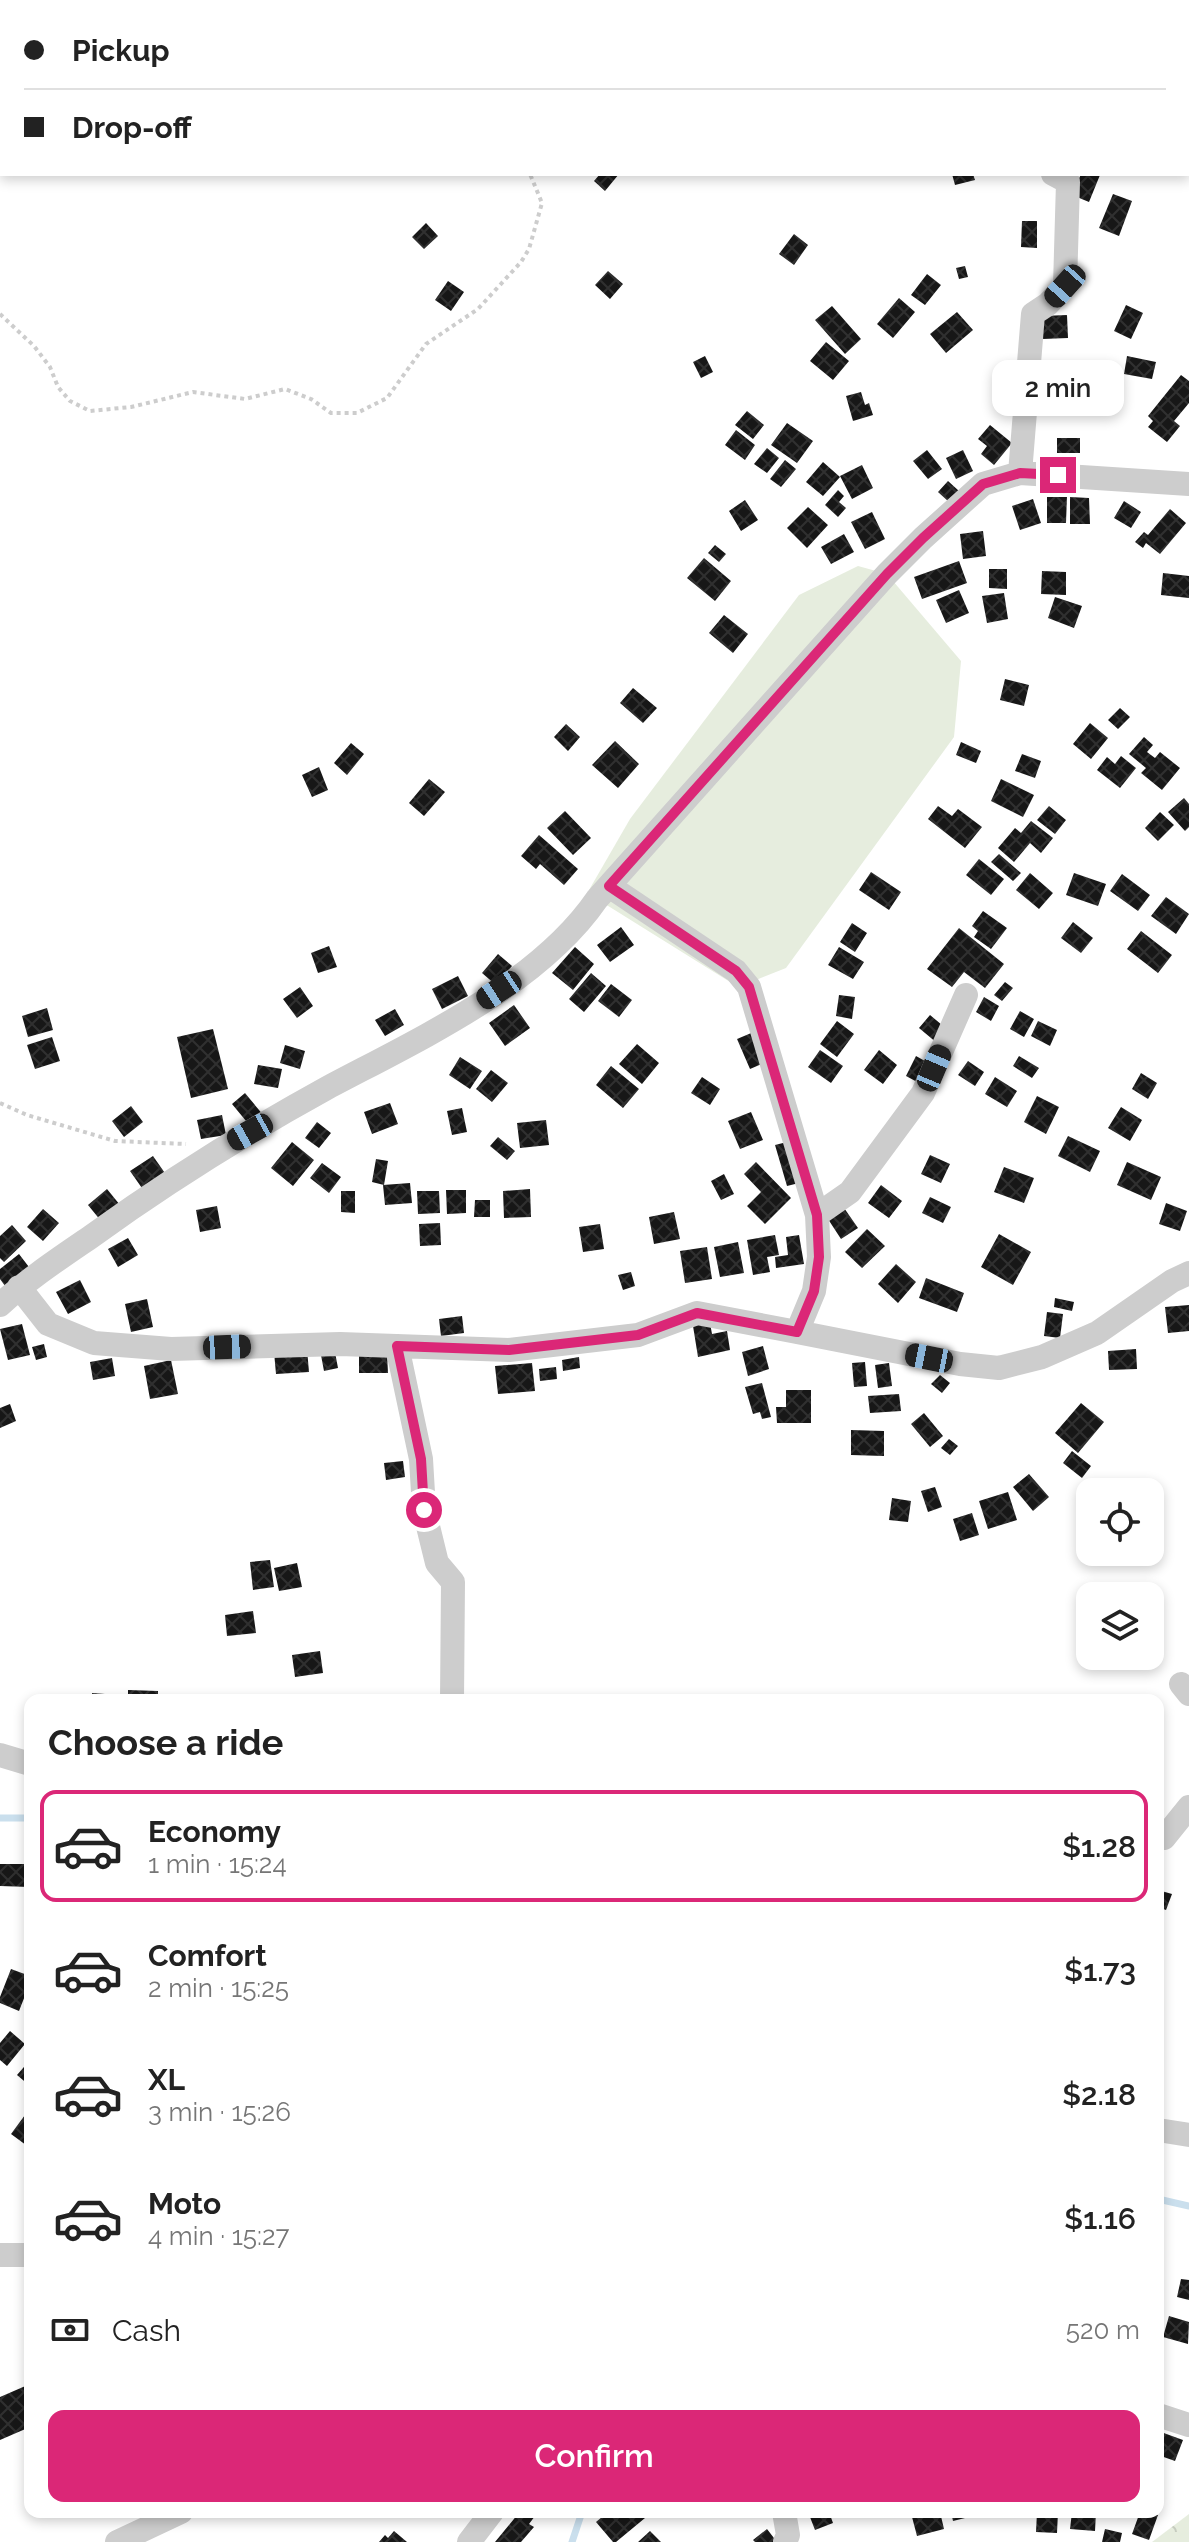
<!DOCTYPE html>
<meta charset="utf-8">
<style>
body{margin:0;font-family:Raleway,sans-serif;background:#f6f6f6;color:#222;height:100vh;display:flex;flex-direction:column;font-size:30px;white-space:nowrap}
*{box-sizing:border-box;margin:0}
p{font-size:26px;color:#767676}
.icon{flex:none;width:44px;height:44px;fill:none;stroke:currentColor;stroke-width:2;stroke-linecap:round;stroke-linejoin:round}
.map{position:relative;flex:1;overflow:hidden}
.side{position:absolute;left:24px;top:1694px;width:1140px;height:824px;display:flex;flex-direction:column;background:#fff;border-radius:16px;box-shadow:0 4px 12px #0003}
.side>*{flex:none}
.hud{position:absolute;left:0px;top:0px;width:1190px;height:176px;box-shadow:0 4px 12px #0003;display:grid;align-content:center;height:176px;padding:0 24px;background:#fff}
.buttons{position:absolute;left:1076px;top:1478px;display:grid;gap:16px}
.buttons a{display:grid;place-items:center;width:88px;height:88px;border-radius:16px;background:#fff;box-shadow:0 4px 12px #0003;font-size:40px}
.end{position:absolute;width:36px;height:36px;margin:-18px;border:10px solid #db2777;background:#fff;box-shadow:0 0 0 4px #fff}
.from{border-radius:50%}
.bubble{position:absolute;height:56px;border-radius:16px;background:#fff;box-shadow:0 4px 12px #0003;font-size:26px;font-weight:600;line-height:56px;text-align:center}
.car{position:absolute;width:24px;height:48px;margin:-24px -12px;border-radius:10px;box-shadow:0 0 6px 2px #0007;background:linear-gradient(#222 24%,#8ab4d8 0 40%,#222 0 76%,#8ab4d8 0 86%,#222 0)}
.hud b{display:flex;align-items:center;gap:28px;height:76px;font-size:30px}
.hud b+b{border-top:2px solid #e0e0e0}
.hud i{width:20px;height:20px;background:#222}
ul{padding:0;list-style:none}
li{display:flex;align-items:center;gap:24px;height:112px;margin:0 16px 12px;padding:0 8px;border:4px solid transparent;border-radius:16px}
li div{flex:1}
li b{display:block;font-size:30px}
li em{font-style:normal;font-weight:600}
li.current{border-color:#db2777}
li>.icon{width:72px;height:72px;stroke-width:1.5}
h2{padding:0 24px;font-size:36px;line-height:96px}
.pay{display:flex;align-items:center;gap:20px;height:88px;padding:0 24px;font-size:30px}
.pay p{margin-inline-start:auto}
.primary-button{display:flex;gap:16px;margin-top:auto;padding:16px 24px}
.primary-button a{flex:1;height:92px;border-radius:16px;background:#db2777;color:#fff;font-size:32px;font-weight:600;line-height:92px;text-align:center}
.map>svg:first-child{display:block}
</style>
<div class="map">
<svg width="1189" height="2542" viewBox="0 0 1189 2542">
<defs>
<pattern id="park-crowns" width="20" height="18" patternUnits="userSpaceOnUse" patternTransform="scale(2)"><rect width="20" height="18" fill="#e6edde"/><path d="M2 6a3 3 0 1 1 6 0M12 15a3 3 0 1 1 6 0" fill="none" stroke="#c6ccbf"/></pattern>
<pattern id="building-cross-hatch" width="8" height="8" patternUnits="userSpaceOnUse" patternTransform="scale(2)"><rect width="8" height="8" fill="#171717"/><path d="M0 0l8 8M0 8l8-8" fill="none" stroke="#303030"/></pattern>
</defs>
<rect width="100%" height="100%" fill="#fff"/>
<path fill="#e6edde" d="M858,566L887,574L961,661L954,737L786,968L738,987L597,899L589,890L630,819L799,595Z"/>
<path fill="url(#park-crowns)" d="M1189,2514V2542H1152Z"/>
<g fill="none" stroke-linecap="round" stroke-linejoin="round">
<path stroke="#cadfed" stroke-width="7" d="M267,2L268,0
M0,109H2
M0,1818H30
M1158,2199L1189,2206
M572,2542L582,2512"/>
</g>
<path fill="url(#building-cross-hatch)" d="M600,174H619L605,191L594,181Z
M952,174H973L975,180L955,185Z
M1081,174L1100,175L1089,202L1072,195Z
M1113,194L1132,201L1119,236L1099,228Z
M1022,221H1037V248L1021,247Z
M426,223L438,236L424,249L412,237Z
M794,234L808,245L794,265L779,254Z
M965,266L968,277L959,279L956,268Z
M608,271L623,284L610,299L595,285Z
M927,274L941,285L925,305L911,295Z
M448,281L464,292L451,311L435,300Z
M899,298L915,312L893,338L877,324Z
M1126,305L1143,313L1131,339L1114,331Z
M832,306L861,339L845,354L815,320Z
M957,312L973,330L946,353L930,334Z
M1067,315L1068,338L1043,339L1042,316Z
M826,342L849,361L833,380L810,361Z
M705,356L713,372L701,378L693,362Z
M1127,356L1156,362L1152,379L1124,374Z
M1181,375L1189,381V403L1174,421L1180,426L1167,442L1148,427L1153,421L1148,416Z
M1070,384L1101,387L1100,397L1093,396L1092,407L1068,404Z
M1037,388L1058,390L1056,416L1035,414Z
M861,392L865,405L869,403L873,415L853,421L846,396Z
M747,411L764,425L753,439L735,425Z
M787,423L813,441L797,463L771,445Z
M990,425L1012,443L994,465L981,454L987,446L978,439Z
M736,430L755,445L745,460L725,445Z
M1057,438H1080V461H1057Z
M767,448L779,458L767,473L754,464Z
M927,450L942,469L928,479L913,461Z
M963,450L973,471L956,479L946,458Z
M785,460L796,469L781,487L770,479Z
M823,462L840,477L823,496L806,482Z
M862,465L873,488L852,499L840,476Z
M948,481L959,491L949,502L938,492Z
M838,490L844,496L839,502L846,508L838,517L825,505Z
M1047,496H1067L1066,523H1047Z
M1070,497L1089,498L1090,524H1070Z
M1033,499L1041,523L1020,530L1012,506Z
M745,500L758,520L741,531L729,511Z
M1124,501L1141,512L1131,528L1114,518Z
M808,507L828,525L807,548L787,528Z
M1170,509L1186,523L1160,554L1146,543L1143,548L1135,542L1144,532L1148,535Z
M872,512L885,539L865,549L851,522Z
M983,531L986,556L963,559L960,534Z
M844,534L854,552L831,564L821,547Z
M715,545L726,554L719,562L708,553Z
M704,558L731,581L715,601L687,578Z
M959,561L967,583L922,599L914,577Z
M989,569H1007V589L989,588Z
M1042,571L1066,572V595L1041,594Z
M1163,573L1189,576V598L1161,595Z
M959,590L969,613L946,623L936,600Z
M1004,593L1008,619L987,623L982,596Z
M1055,597L1082,606L1074,628L1048,618Z
M724,615L748,634L733,653L709,633Z
M1005,679L1029,685L1024,706L1000,700Z
M633,688L657,708L643,723L620,703Z
M1120,708L1130,717L1118,729L1108,720Z
M1090,723L1108,738L1091,759L1073,744Z
M566,724L580,737L568,751L554,737Z
M1144,737L1153,745L1147,752L1155,758L1160,752L1180,768L1162,790L1141,773L1146,768L1129,754Z
M615,741L639,764L618,788L592,765Z
M961,742L981,751L976,763L956,755Z
M351,743L364,754L347,775L334,763Z
M1022,754L1041,761L1035,778L1015,771Z
M1121,756L1136,768L1120,788L1097,770L1107,757L1115,764Z
M319,767L328,790L312,797L302,775Z
M429,779L445,792L424,816L409,803Z
M1001,779L1034,795L1023,817L991,801Z
M1184,798L1189,804V827L1185,831L1168,812Z
M938,806L952,816L958,809L982,827L965,848L928,819Z
M1049,806L1066,820L1055,834L1037,820Z
M565,811L591,838L573,855L547,828Z
M1160,812L1174,825L1158,841L1145,828Z
M1031,821L1053,838L1041,853L1030,843L1014,862L998,848L1015,828L1021,833Z
M539,835L578,869L564,885L540,864L536,869L521,856Z
M999,854L1021,873L1013,881L991,862Z
M979,859L1004,879L991,895L966,875Z
M871,872L901,892L889,910L859,890Z
M1030,873L1053,893L1039,909L1016,890Z
M1074,873L1106,884L1098,906L1066,895Z
M1122,874L1150,895L1138,911L1110,891Z
M1166,897L1189,914L1176,934L1151,916Z
M983,911L1007,928L991,949L974,937L978,931L972,926Z
M1073,922L1093,938L1081,953L1061,938Z
M852,923L867,933L855,952L840,942Z
M621,927L634,945L610,962L597,945Z
M959,928L1004,964L985,988L964,972L952,987L927,969Z
M1141,931L1172,955L1158,973L1127,949Z
M329,946L337,967L318,973L311,953Z
M575,947L594,964L573,990L552,973Z
M839,947L864,962L853,979L828,965Z
M498,954L512,966L496,985L482,973Z
M591,973L606,986L584,1012L569,999Z
M458,976L468,996L442,1009L432,989Z
M1005,982L1013,988L1002,1001L994,995Z
M611,984L632,1000L619,1017L598,1001Z
M300,987L313,1006L297,1018L283,999Z
M839,995L855,997L852,1019L836,1016Z
M984,997L999,1006L991,1021L976,1012Z
M514,1005L530,1028L505,1046L489,1023Z
M47,1008L53,1030L28,1037L22,1016Z
M395,1009L404,1025L385,1036L375,1020Z
M1020,1011L1034,1019L1024,1037L1010,1029Z
M930,1015L948,1030L937,1043L919,1028Z
M837,1021L854,1034L837,1057L820,1044Z
M1038,1021L1057,1030L1050,1046L1031,1036Z
M213,1029L228,1089L191,1098L177,1037Z
M756,1031L769,1061L750,1069L737,1039Z
M52,1037L60,1061L35,1069L27,1045Z
M637,1044L659,1063L642,1084L619,1064Z
M285,1045L305,1051L300,1069L280,1063Z
M820,1050L843,1066L831,1083L808,1067Z
M879,1050L897,1065L883,1084L864,1070Z
M916,1056L932,1065L921,1084L906,1076Z
M1019,1056L1039,1068L1032,1078L1013,1066Z
M460,1057L482,1071L470,1089L449,1075Z
M968,1061L984,1072L975,1086L958,1075Z
M258,1065L282,1069L278,1088L254,1084Z
M611,1066L639,1089L623,1108L596,1085Z
M491,1070L508,1083L492,1102L476,1089Z
M1141,1073L1157,1083L1148,1099L1132,1089Z
M702,1077L720,1089L710,1105L691,1093Z
M995,1077L1017,1091L1007,1107L985,1094Z
M245,1093L264,1116L251,1127L232,1104Z
M1037,1096L1059,1107L1046,1134L1024,1122Z
M390,1103L398,1124L372,1134L364,1112Z
M131,1106L143,1122L124,1137L112,1121Z
M1121,1107L1142,1120L1130,1141L1108,1128Z
M462,1108L467,1132L452,1135L447,1111Z
M751,1112L763,1140L740,1149L728,1121Z
M222,1115L226,1135L201,1139L197,1120Z
M546,1120L549,1145L520,1148L517,1123Z
M317,1122L331,1133L319,1148L305,1138Z
M1068,1136L1100,1151L1090,1172L1058,1156Z
M498,1137L515,1151L507,1160L490,1146Z
M791,1141L803,1182L787,1186L775,1145Z
M292,1142L314,1160L293,1186L271,1168Z
M930,1155L950,1164L941,1183L921,1174Z
M153,1156L167,1176L144,1191L130,1171Z
M376,1159L388,1161L384,1185L372,1182Z
M756,1162L791,1198L765,1224L747,1206L761,1192L744,1174Z
M1127,1162L1161,1177L1151,1200L1117,1185Z
M322,1163L341,1177L329,1193L310,1178Z
M1004,1167L1034,1178L1024,1203L994,1192Z
M724,1174L734,1194L721,1200L711,1181Z
M410,1183L412,1203L385,1205L383,1185Z
M881,1185L902,1201L889,1218L868,1203Z
M107,1189L120,1205L101,1221L88,1205Z
M530,1189L531,1217L504,1218L503,1191Z
M446,1190H466V1213L447,1214Z
M341,1191H355V1213L341,1212Z
M417,1191H439L440,1213L418,1214Z
M930,1197L951,1207L943,1223L922,1213Z
M475,1200H490V1217H474Z
M1166,1203L1187,1211L1180,1231L1159,1224Z
M842,1205L858,1228L841,1239L826,1216Z
M217,1206L221,1228L200,1232L196,1210Z
M43,1209L59,1223L43,1241L27,1227Z
M674,1212L680,1239L654,1244L649,1217Z
M440,1223L441,1245L420,1246L419,1224Z
M600,1224L604,1249L583,1252L579,1227Z
M12,1225L26,1241L4,1262L0,1258V1236Z
M867,1229L885,1246L862,1268L845,1252Z
M999,1234L1031,1252L1013,1285L981,1267Z
M775,1235L779,1255L767,1257L770,1272L753,1275L747,1240Z
M799,1235L804,1264L776,1268L775,1257L788,1255L786,1237Z
M128,1238L138,1255L118,1267L108,1249Z
M738,1242L744,1273L720,1277L714,1247Z
M707,1247L712,1279L685,1283L680,1251Z
M19,1254L32,1271L8,1290L0,1279V1269Z
M896,1264L916,1282L898,1303L878,1284Z
M631,1272L635,1286L623,1290L618,1275Z
M926,1278L964,1293L957,1312L919,1298Z
M80,1280L91,1302L68,1314L56,1292Z
M1055,1298L1074,1302L1072,1311L1054,1307Z
M147,1299L153,1327L131,1332L125,1304Z
M1189,1305V1331L1168,1333L1165,1307Z
M1047,1312L1063,1314L1060,1338L1044,1336Z
M462,1316L464,1333L441,1336L439,1319Z
M710,1323L712,1334L727,1331L730,1350L698,1357L693,1326Z
M22,1324L30,1355L8,1360L0,1329Z
M44,1344L47,1357L36,1360L32,1347Z
M763,1346L769,1369L748,1376L742,1352Z
M334,1347L338,1368L324,1371L320,1350Z
M307,1349L309,1372L276,1374L274,1352Z
M1136,1349L1137,1369L1109,1370L1108,1351Z
M387,1353L388,1373H359V1354Z
M579,1357L580,1368L563,1371L562,1360Z
M112,1358L115,1376L93,1380L90,1362Z
M171,1360L178,1394L150,1399L144,1366Z
M865,1362L867,1386L854,1387L852,1363Z
M532,1363L535,1391L498,1394L495,1366Z
M889,1363L892,1386L878,1388L875,1365Z
M556,1367L557,1379L540,1381L539,1369Z
M940,1375L950,1383L942,1393L931,1384Z
M762,1383L771,1417L762,1419L760,1412L753,1414L745,1387Z
M786,1390H811V1423H777L776,1407H786Z
M899,1394L901,1411L870,1413L868,1396Z
M1081,1403L1104,1422L1078,1453L1055,1433Z
M10,1404L16,1421L0,1428V1408Z
M924,1413L943,1436L930,1447L911,1424Z
M851,1430L884,1431V1456L851,1455Z
M949,1439L958,1446L950,1455L941,1448Z
M1072,1451L1091,1466L1082,1478L1063,1463Z
M403,1461L405,1477L386,1480L384,1463Z
M1029,1474L1049,1497L1033,1511L1013,1487Z
M935,1487L942,1507L928,1512L921,1491Z
M1008,1492L1017,1520L988,1529L979,1501Z
M892,1498L911,1501L908,1522L889,1520Z
M972,1513L979,1535L960,1541L953,1519Z
M270,1560L274,1587L253,1590L250,1562Z
M297,1563L302,1587L279,1591L274,1568Z
M253,1611L256,1633L227,1636L225,1615Z
M320,1651L323,1673L295,1677L292,1655Z
M128,1690L158,1691V1700H128Z
M92,1693L118,1695L117,1700H92Z
M0,1864H30V1887L0,1886Z
M1158,1890L1172,1894L1166,1910L1158,1907Z
M11,1969L30,1976V1983L19,2011L0,2003V1997Z
M10,2031L25,2044L7,2066L0,2060V2043Z
M30,2060V2086L17,2075Z
M25,2115L30,2119V2148L11,2134Z
M1181,2279L1189,2280V2300L1177,2297Z
M1169,2316L1189,2322L1188,2344L1163,2337Z
M30,2384V2427L0,2440V2397Z
M1161,2432L1183,2440L1175,2461L1158,2455V2439Z
M515,2512H538L529,2524L534,2527L521,2542H495L518,2514Z
M608,2512H641L645,2518L616,2542H613L596,2522Z
M808,2512H829L833,2523L815,2530Z
M930,2512H940L944,2529L917,2536L912,2517Z
M951,2512H976L977,2515L953,2521Z
M1037,2512H1058L1057,2533L1036,2532Z
M1072,2512H1096L1095,2531L1070,2529Z
M1140,2512L1158,2515L1149,2540L1132,2534Z
M767,2529L777,2542H755L753,2540Z
M1105,2529L1122,2533L1120,2542H1102Z
M394,2531L407,2542H379L385,2535L388,2538Z
M650,2531L661,2542H638Z"/>
<g fill="none" stroke-linecap="round" stroke-linejoin="round">
<path stroke="#cdcdcd" stroke-width="4" stroke-dasharray="4 4" stroke-linecap="butt" d="M579,2L581,0
M0,314L34,346L50,367L58,387L70,401L90,411L131,407L193,392L245,399L285,389L311,399L331,413H357L387,398L426,344L478,309L521,262L529,249L542,203L530,174
M0,1103L27,1115L115,1141L186,1144"/>
<path stroke="#cdcdcd" stroke-width="24" d="M941,0L942,2
M971,2L974,0
M1020,473L1033,314L1048,304L1065,286L1068,182L1053,174
M609,886L736,971L749,987L817,1215L819,1257L814,1291L797,1332L960,1364L999,1368L1042,1357L1097,1333L1172,1281L1189,1273
M817,1215L850,1192L923,1093L966,995
M19,1287L48,1324L94,1343L171,1349L340,1344L509,1350L638,1335L697,1313L797,1332
M0,1305C28,1279 60,1258 92,1236C167,1182 245,1133 327,1088C417,1040 538,985 597,899L887,574L923,538L983,484L1020,473L1189,484
M397,1346L421,1459L424,1510L437,1563L453,1582L452,1700
M1181,1684L1189,1694
M0,1755L30,1764
M1164,1838L1189,1807
M1158,2130L1189,2135
M0,2255H30
M1158,2415L1189,2425
M784,2512L788,2535L785,2542
M117,2542L181,2512
M469,2542L492,2512"/>
</g>
<g fill="none" stroke-linecap="round" stroke-linejoin="round">
<path stroke="#db2777" stroke-width="10" d="M424,1510L421,1459L397,1346L509,1350L638,1335L697,1313L797,1332L814,1291L819,1257L817,1215L749,987L736,971L609,886L887,574L923,538L983,484L1020,473L1058,475"/>
</g>
</svg>
<div class="buttons">
<a><svg class="icon" aria-label="locate" viewBox="0 0 24 24"><circle cx="12" cy="12" r="6"/><path d="M12 2v4M12 18v4M2 12h4M18 12h4"/></svg></a>
<a><svg class="icon" aria-label="layers" viewBox="0 0 24 24"><path d="M12 4l9 5-9 5-9-5zM3 14l9 5 9-5"/></svg></a>
</div>
<i class="end from" style="left:424px;top:1510px"></i>
<i class="end" style="left:1058px;top:475px"></i>
<div class="bubble" style="left:992px;top:360px;width:132px">2 min</div>
<i class="car" style="left:1065px;top:286px;rotate:222deg"></i>
<i class="car" style="left:499px;top:990px;rotate:237deg"></i>
<i class="car" style="left:934px;top:1068px;rotate:23deg"></i>
<i class="car" style="left:250px;top:1132px;rotate:241deg"></i>
<i class="car" style="left:227px;top:1347px;rotate:88deg"></i>
<i class="car" style="left:929px;top:1358px;rotate:281deg"></i>
<div class="hud">
<b><i class="from"></i>Pickup</b>
<b><i></i>Drop-off</b>
</div>
<section class="side">
<h2>Choose a ride</h2>
<ul>
<li class="current"><svg class="icon" aria-label="car" viewBox="0 0 24 24"><path d="M5 17H2v-5l4-1 3-4h7l3 4 3 1v5h-3M9 17h6M6 11h13"/><circle cx="7" cy="17" r="2"/><circle cx="17" cy="17" r="2"/></svg><div><b>Economy</b><p>1 min · 15:24</p></div><em>$1.28</em></li>
<li><svg class="icon" aria-label="car" viewBox="0 0 24 24"><path d="M5 17H2v-5l4-1 3-4h7l3 4 3 1v5h-3M9 17h6M6 11h13"/><circle cx="7" cy="17" r="2"/><circle cx="17" cy="17" r="2"/></svg><div><b>Comfort</b><p>2 min · 15:25</p></div><em>$1.73</em></li>
<li><svg class="icon" aria-label="car" viewBox="0 0 24 24"><path d="M5 17H2v-5l4-1 3-4h7l3 4 3 1v5h-3M9 17h6M6 11h13"/><circle cx="7" cy="17" r="2"/><circle cx="17" cy="17" r="2"/></svg><div><b>XL</b><p>3 min · 15:26</p></div><em>$2.18</em></li>
<li><svg class="icon" aria-label="car" viewBox="0 0 24 24"><path d="M5 17H2v-5l4-1 3-4h7l3 4 3 1v5h-3M9 17h6M6 11h13"/><circle cx="7" cy="17" r="2"/><circle cx="17" cy="17" r="2"/></svg><div><b>Moto</b><p>4 min · 15:27</p></div><em>$1.16</em></li>
</ul>
<div class="pay"><svg class="icon" aria-label="cash" viewBox="0 0 24 24"><path d="M3 7h18v10H3z"/><circle cx="12" cy="12" r="2"/></svg>Cash<p>520 m</p></div>
<div class="primary-button"><a>Confirm</a></div>
</section>
</div>
